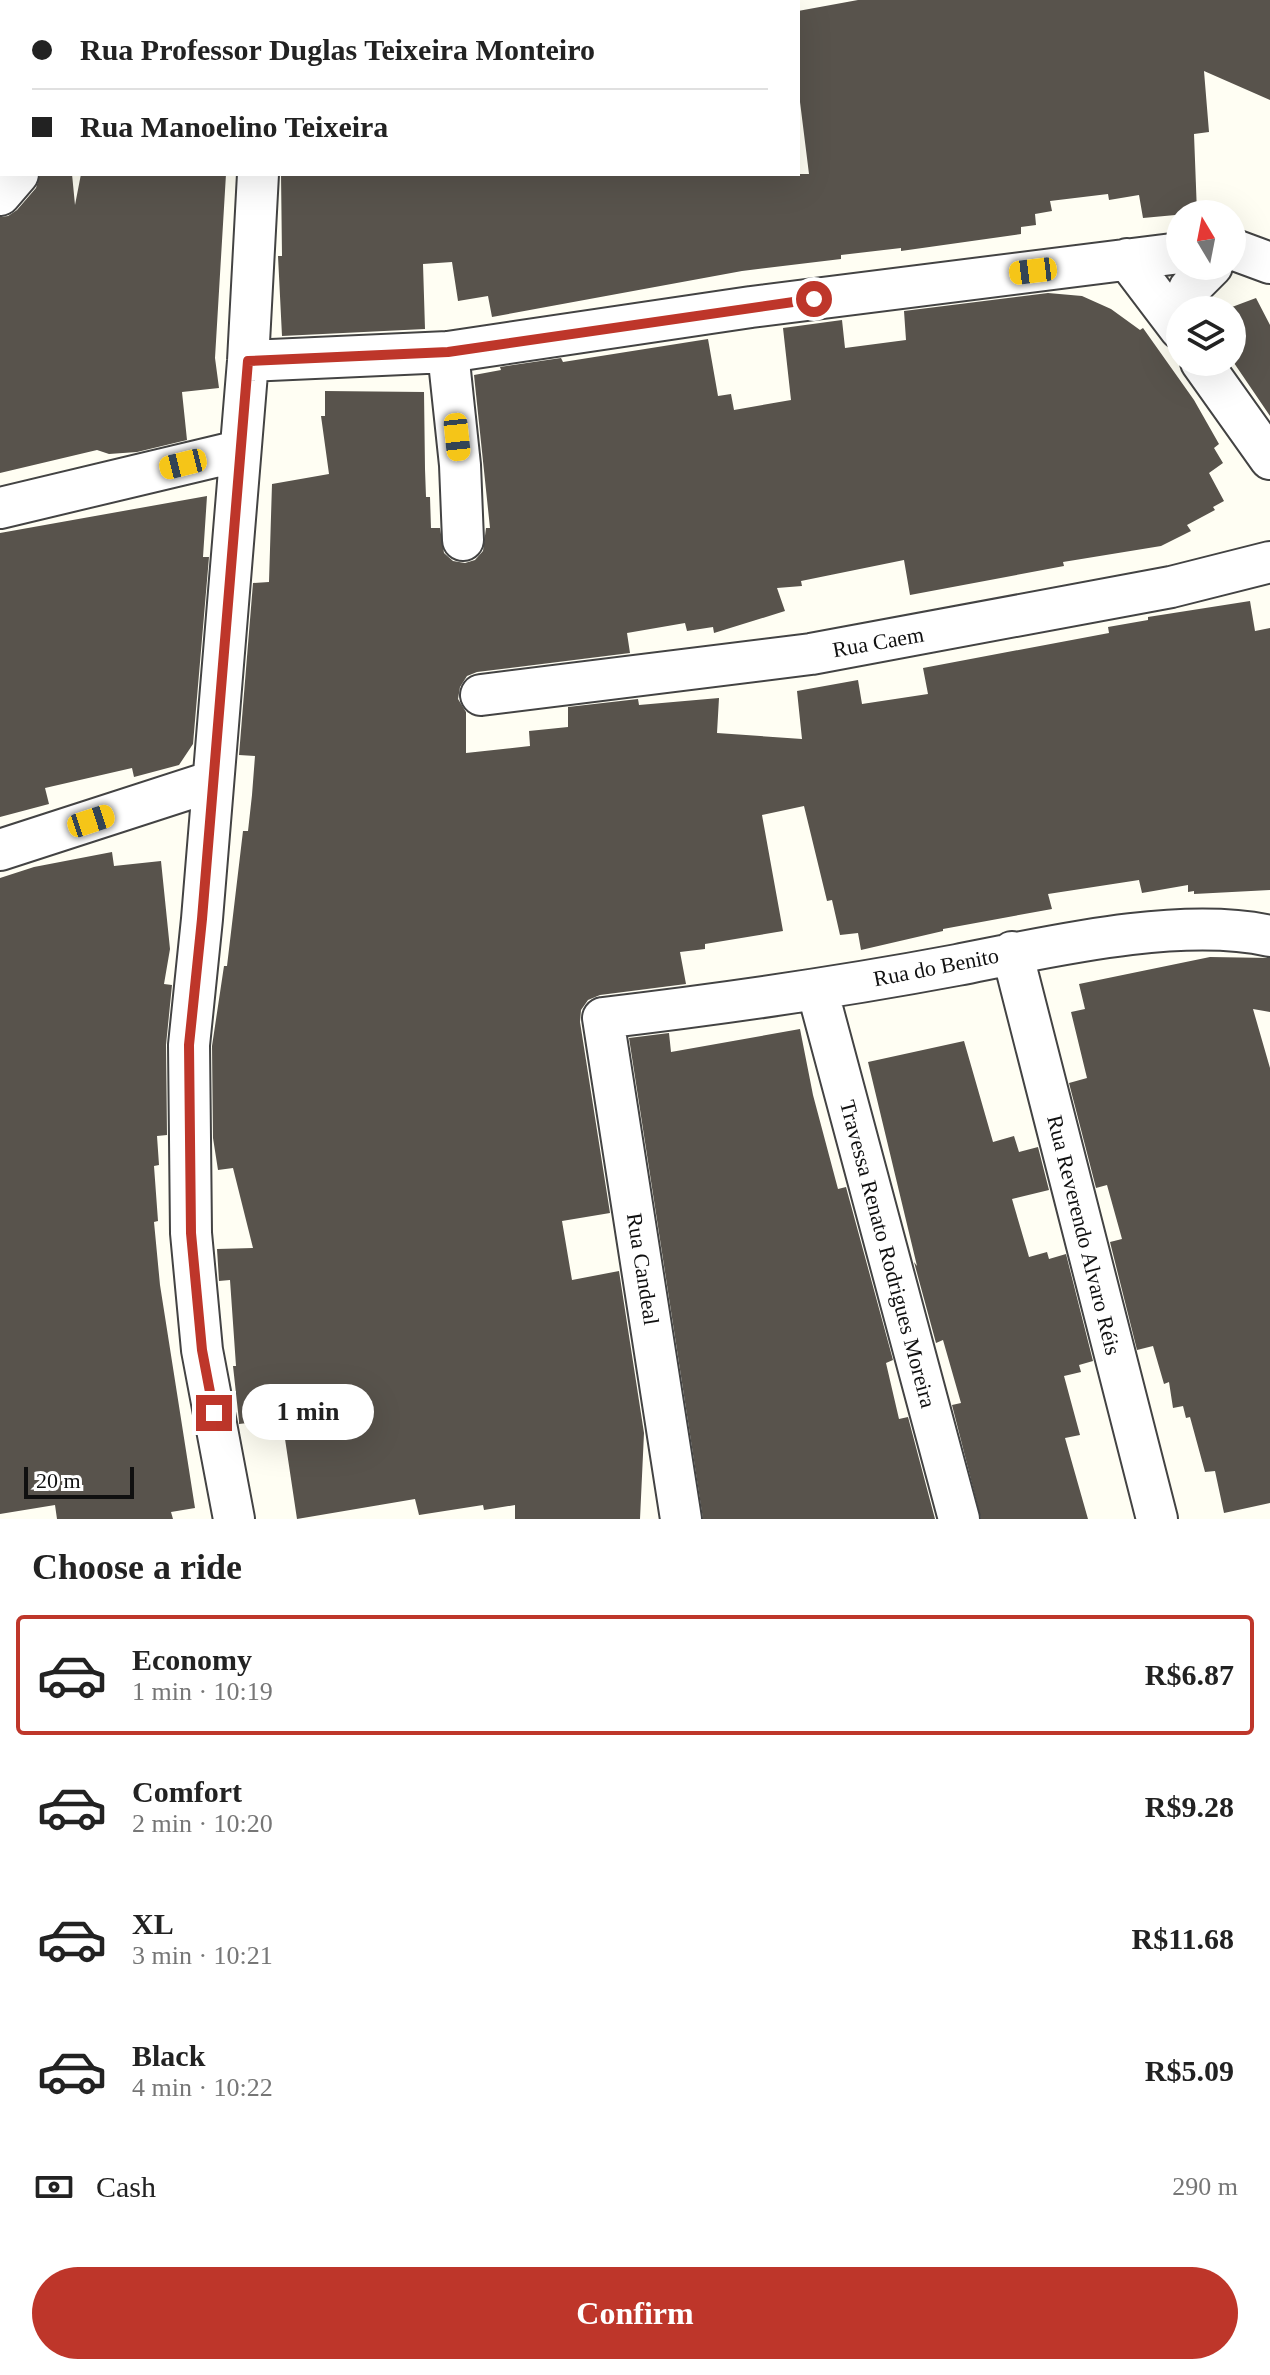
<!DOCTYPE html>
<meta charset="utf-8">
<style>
body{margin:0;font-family:Georgia,serif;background:#f6f6f6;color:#222;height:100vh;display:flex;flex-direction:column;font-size:30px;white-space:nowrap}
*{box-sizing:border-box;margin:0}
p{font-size:26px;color:#767676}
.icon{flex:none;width:44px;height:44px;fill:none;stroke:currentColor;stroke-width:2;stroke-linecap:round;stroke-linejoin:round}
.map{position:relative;height:1519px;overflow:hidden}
.details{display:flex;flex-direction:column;background:#fff;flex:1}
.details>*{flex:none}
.top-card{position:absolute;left:0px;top:0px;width:800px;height:176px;box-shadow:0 8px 32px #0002;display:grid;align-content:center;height:176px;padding:0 32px;background:#fff}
.needle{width:52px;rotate:350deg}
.tools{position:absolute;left:1166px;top:200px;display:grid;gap:16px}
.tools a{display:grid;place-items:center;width:80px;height:80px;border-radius:50%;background:#fff;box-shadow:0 8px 32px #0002;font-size:40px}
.scale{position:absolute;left:24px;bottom:20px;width:110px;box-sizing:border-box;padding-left:8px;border:4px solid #101010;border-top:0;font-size:22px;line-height:28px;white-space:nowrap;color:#101010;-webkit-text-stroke:6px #fff;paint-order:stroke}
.end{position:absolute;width:36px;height:36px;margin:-18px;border:10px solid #be362a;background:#fff;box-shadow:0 0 0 4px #fff}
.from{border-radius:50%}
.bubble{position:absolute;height:56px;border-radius:28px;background:#fff;box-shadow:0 8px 32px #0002;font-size:26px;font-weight:700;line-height:56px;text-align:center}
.car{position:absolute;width:24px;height:48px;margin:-24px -12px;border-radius:10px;box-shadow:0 0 6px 2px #0007;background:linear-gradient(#f5c518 24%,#345 0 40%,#f5c518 0 76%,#345 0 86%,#f5c518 0)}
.top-card b{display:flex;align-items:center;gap:28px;height:76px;font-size:30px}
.top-card b+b{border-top:2px solid #e0e0e0}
.top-card i{width:20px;height:20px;background:#222}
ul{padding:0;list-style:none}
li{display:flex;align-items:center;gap:24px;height:120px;margin:0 16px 12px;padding:0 16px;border:4px solid transparent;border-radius:8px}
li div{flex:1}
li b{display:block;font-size:30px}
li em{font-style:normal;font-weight:700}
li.active{border-color:#be362a}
li>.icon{width:72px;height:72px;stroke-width:1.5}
h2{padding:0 32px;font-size:36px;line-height:96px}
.pay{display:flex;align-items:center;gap:20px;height:88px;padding:0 32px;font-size:30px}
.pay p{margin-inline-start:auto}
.action{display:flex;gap:16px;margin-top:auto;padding:16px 32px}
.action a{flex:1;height:92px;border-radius:48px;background:#be362a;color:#fff;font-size:32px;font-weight:700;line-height:92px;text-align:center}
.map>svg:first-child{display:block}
</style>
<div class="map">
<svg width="1270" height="1519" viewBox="0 0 1270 1519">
<rect width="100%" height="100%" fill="#fffef3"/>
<path fill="#58534c" d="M858,0H1270V100L1204,71L1209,132L1194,134L1197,213L1143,218L1139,195L1109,200L1108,194L1050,201L1052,211L1035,214L1036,225L1021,227V234L901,251V248L841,255V259L742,271L492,317L488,296L458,301L452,262L423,264L425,329L282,336L278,256H282L281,174H809L800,102L798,103V11Z
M40,174H72L75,205L81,174H226L215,358L219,388L182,392L187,440L137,452L109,454L97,450L0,473V217L8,216L17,210L36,188Z
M1048,293L1082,296L1111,309L1140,330L1143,328L1194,400L1219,444L1214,448L1223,463L1209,473L1224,501L1213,507L1215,510L1187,525L1191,531L1161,546L1063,562L1064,566L910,595L904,560L801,581L802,586L777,588L785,611L714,633L713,627L687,631L685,623L627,633L630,653L477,672L467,676L460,687L458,699L466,712V753L530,746L529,731L568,727V707L638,699L639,705L719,698L717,733L802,739L797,691L858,680L862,704L928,694L923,668L1109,633L1108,627L1148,620V617L1250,601L1255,631L1270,628V890L1194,894V891L1188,892V885L1142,893L1139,880L1048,894L1052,909L943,929V931L861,950L858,933L840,935L832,900L827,901L804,806L762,815L783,931L705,944V949L680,952L686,984L600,995L588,1000L581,1010L580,1022L610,1213L562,1221L572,1280L619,1271L644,1433L640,1519H515V1505L484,1510L483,1505L419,1515L415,1499L297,1519L282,1419L239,1424V1421L233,1366H236L230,1280L219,1281L217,1249L253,1248L233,1168L218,1170L213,1138L212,1046L224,966H227L243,831H248L252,795L255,756L239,755L253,583L269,582L272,484L329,474L321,416H325V391L424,392L425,469L426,497H430L431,528H440L444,553L453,561L465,563L475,560L483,551L486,528H490L474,375L501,370L500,367L561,358L563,362L708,339L718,396L731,394L734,410L791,400L783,328L842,320L845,348L906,340L904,311Z
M1256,298L1270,325V416L1232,360V307Z
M207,496L203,557H209L193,744L179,765L134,777L132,768L45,788L49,804L0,817V533Z
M112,852L114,866L161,861L170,949L164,984L172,985L166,1045L167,1135L157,1136L159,1165L154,1166L158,1221L154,1222L160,1285L195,1508L171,1512L173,1519H57L55,1505L0,1514V878L34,867Z
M1210,957L1270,958V1012L1253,1009L1270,1068V1503L1224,1513L1215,1471L1205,1472L1190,1417L1186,1418L1183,1406L1173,1408L1169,1382L1164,1384L1153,1346L1137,1350L1110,1242L1122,1239L1107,1185L1096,1188L1069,1083L1087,1078L1071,1012L1085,1009L1079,984Z
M800,1029L813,1095L838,1189L846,1187L893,1360L886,1363L899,1419L908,1417L935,1519H703L629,1038L669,1033L671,1052Z
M964,1041L993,1142L1014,1136L1019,1152L1038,1147L1049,1190L1012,1199L1029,1257L1047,1252L1049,1259L1066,1254L1093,1361L1079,1365L1081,1372L1064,1376L1080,1435L1065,1438L1088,1519H981L952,1405L961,1403L943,1340L936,1343L914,1262L917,1266L868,1062Z"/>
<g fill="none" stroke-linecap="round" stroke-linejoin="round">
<g stroke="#434343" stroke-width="44">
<path id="minor" d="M270,2V0
M722,2L734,0
M0,195L18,174
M1232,249L1270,263
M1127,259L1180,329
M1181,310L1189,289L1212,266
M448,352L460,465L463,540
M248,361L448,352L751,307L1180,253
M1201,362L1270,459
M0,508L239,451
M481,695L811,654L1171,587L1270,562
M0,850L213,781
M1012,952L1157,1519
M817,989L959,1519
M234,1519L202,1350L191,1233L189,1045L202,919L248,361L258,174
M681,1519L603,1018C721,1004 840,987 957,965C1048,947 1180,916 1270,936"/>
</g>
<use href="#minor" stroke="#fff" stroke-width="40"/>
</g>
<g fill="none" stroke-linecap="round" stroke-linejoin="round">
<path stroke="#be362a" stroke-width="10" d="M214,1413L202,1350L191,1233L189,1045L202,919L248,361L448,352L814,299"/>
</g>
<g text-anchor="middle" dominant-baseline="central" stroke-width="8" stroke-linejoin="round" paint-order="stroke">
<g font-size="22" fill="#101010" stroke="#fff">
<text transform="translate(878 642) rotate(-10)">Rua Caem</text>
<text transform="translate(936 967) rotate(-11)">Rua do Benito</text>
<text transform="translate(1084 1235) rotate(76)">Rua Reverendo Alvaro Réis</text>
<text transform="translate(888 1254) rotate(75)">Travessa Renato Rodrigues Moreira</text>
<text transform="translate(643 1269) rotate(81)">Rua Candeal</text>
</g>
</g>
</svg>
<div class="tools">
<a><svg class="needle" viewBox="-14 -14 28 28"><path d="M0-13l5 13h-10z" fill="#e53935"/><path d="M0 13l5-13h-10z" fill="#767676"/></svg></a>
<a><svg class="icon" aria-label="layers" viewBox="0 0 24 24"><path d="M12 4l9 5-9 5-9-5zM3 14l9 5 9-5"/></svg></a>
</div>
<div class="scale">20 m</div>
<i class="end from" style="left:814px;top:299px"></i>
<i class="end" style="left:214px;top:1413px"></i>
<div class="bubble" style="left:242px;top:1384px;width:132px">1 min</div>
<i class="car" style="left:1033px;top:271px;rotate:263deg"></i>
<i class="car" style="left:457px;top:437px;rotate:174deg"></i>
<i class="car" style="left:183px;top:464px;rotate:256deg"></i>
<i class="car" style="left:91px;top:821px;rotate:72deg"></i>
<div class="top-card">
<b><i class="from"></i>Rua Professor Duglas Teixeira Monteiro</b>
<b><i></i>Rua Manoelino Teixeira</b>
</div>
</div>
<section class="details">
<h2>Choose a ride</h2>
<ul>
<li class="active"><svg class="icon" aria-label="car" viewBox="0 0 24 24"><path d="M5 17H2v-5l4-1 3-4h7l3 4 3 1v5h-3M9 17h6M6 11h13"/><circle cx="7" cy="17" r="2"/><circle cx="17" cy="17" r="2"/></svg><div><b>Economy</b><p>1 min · 10:19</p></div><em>R$6.87</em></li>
<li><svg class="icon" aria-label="car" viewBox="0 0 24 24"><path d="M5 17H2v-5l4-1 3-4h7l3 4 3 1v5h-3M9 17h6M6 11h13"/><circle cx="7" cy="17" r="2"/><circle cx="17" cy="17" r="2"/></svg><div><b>Comfort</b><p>2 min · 10:20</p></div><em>R$9.28</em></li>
<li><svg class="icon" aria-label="car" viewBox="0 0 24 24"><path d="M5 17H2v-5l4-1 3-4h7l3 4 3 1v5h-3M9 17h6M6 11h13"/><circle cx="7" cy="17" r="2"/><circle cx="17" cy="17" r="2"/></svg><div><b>XL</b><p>3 min · 10:21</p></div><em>R$11.68</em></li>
<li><svg class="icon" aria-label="car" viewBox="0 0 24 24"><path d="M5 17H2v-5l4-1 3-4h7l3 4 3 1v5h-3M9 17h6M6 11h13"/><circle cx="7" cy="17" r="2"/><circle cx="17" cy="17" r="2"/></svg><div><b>Black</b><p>4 min · 10:22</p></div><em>R$5.09</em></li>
</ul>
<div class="pay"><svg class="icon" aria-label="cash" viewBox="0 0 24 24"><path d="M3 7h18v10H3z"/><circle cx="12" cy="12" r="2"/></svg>Cash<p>290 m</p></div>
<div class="action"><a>Confirm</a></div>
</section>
